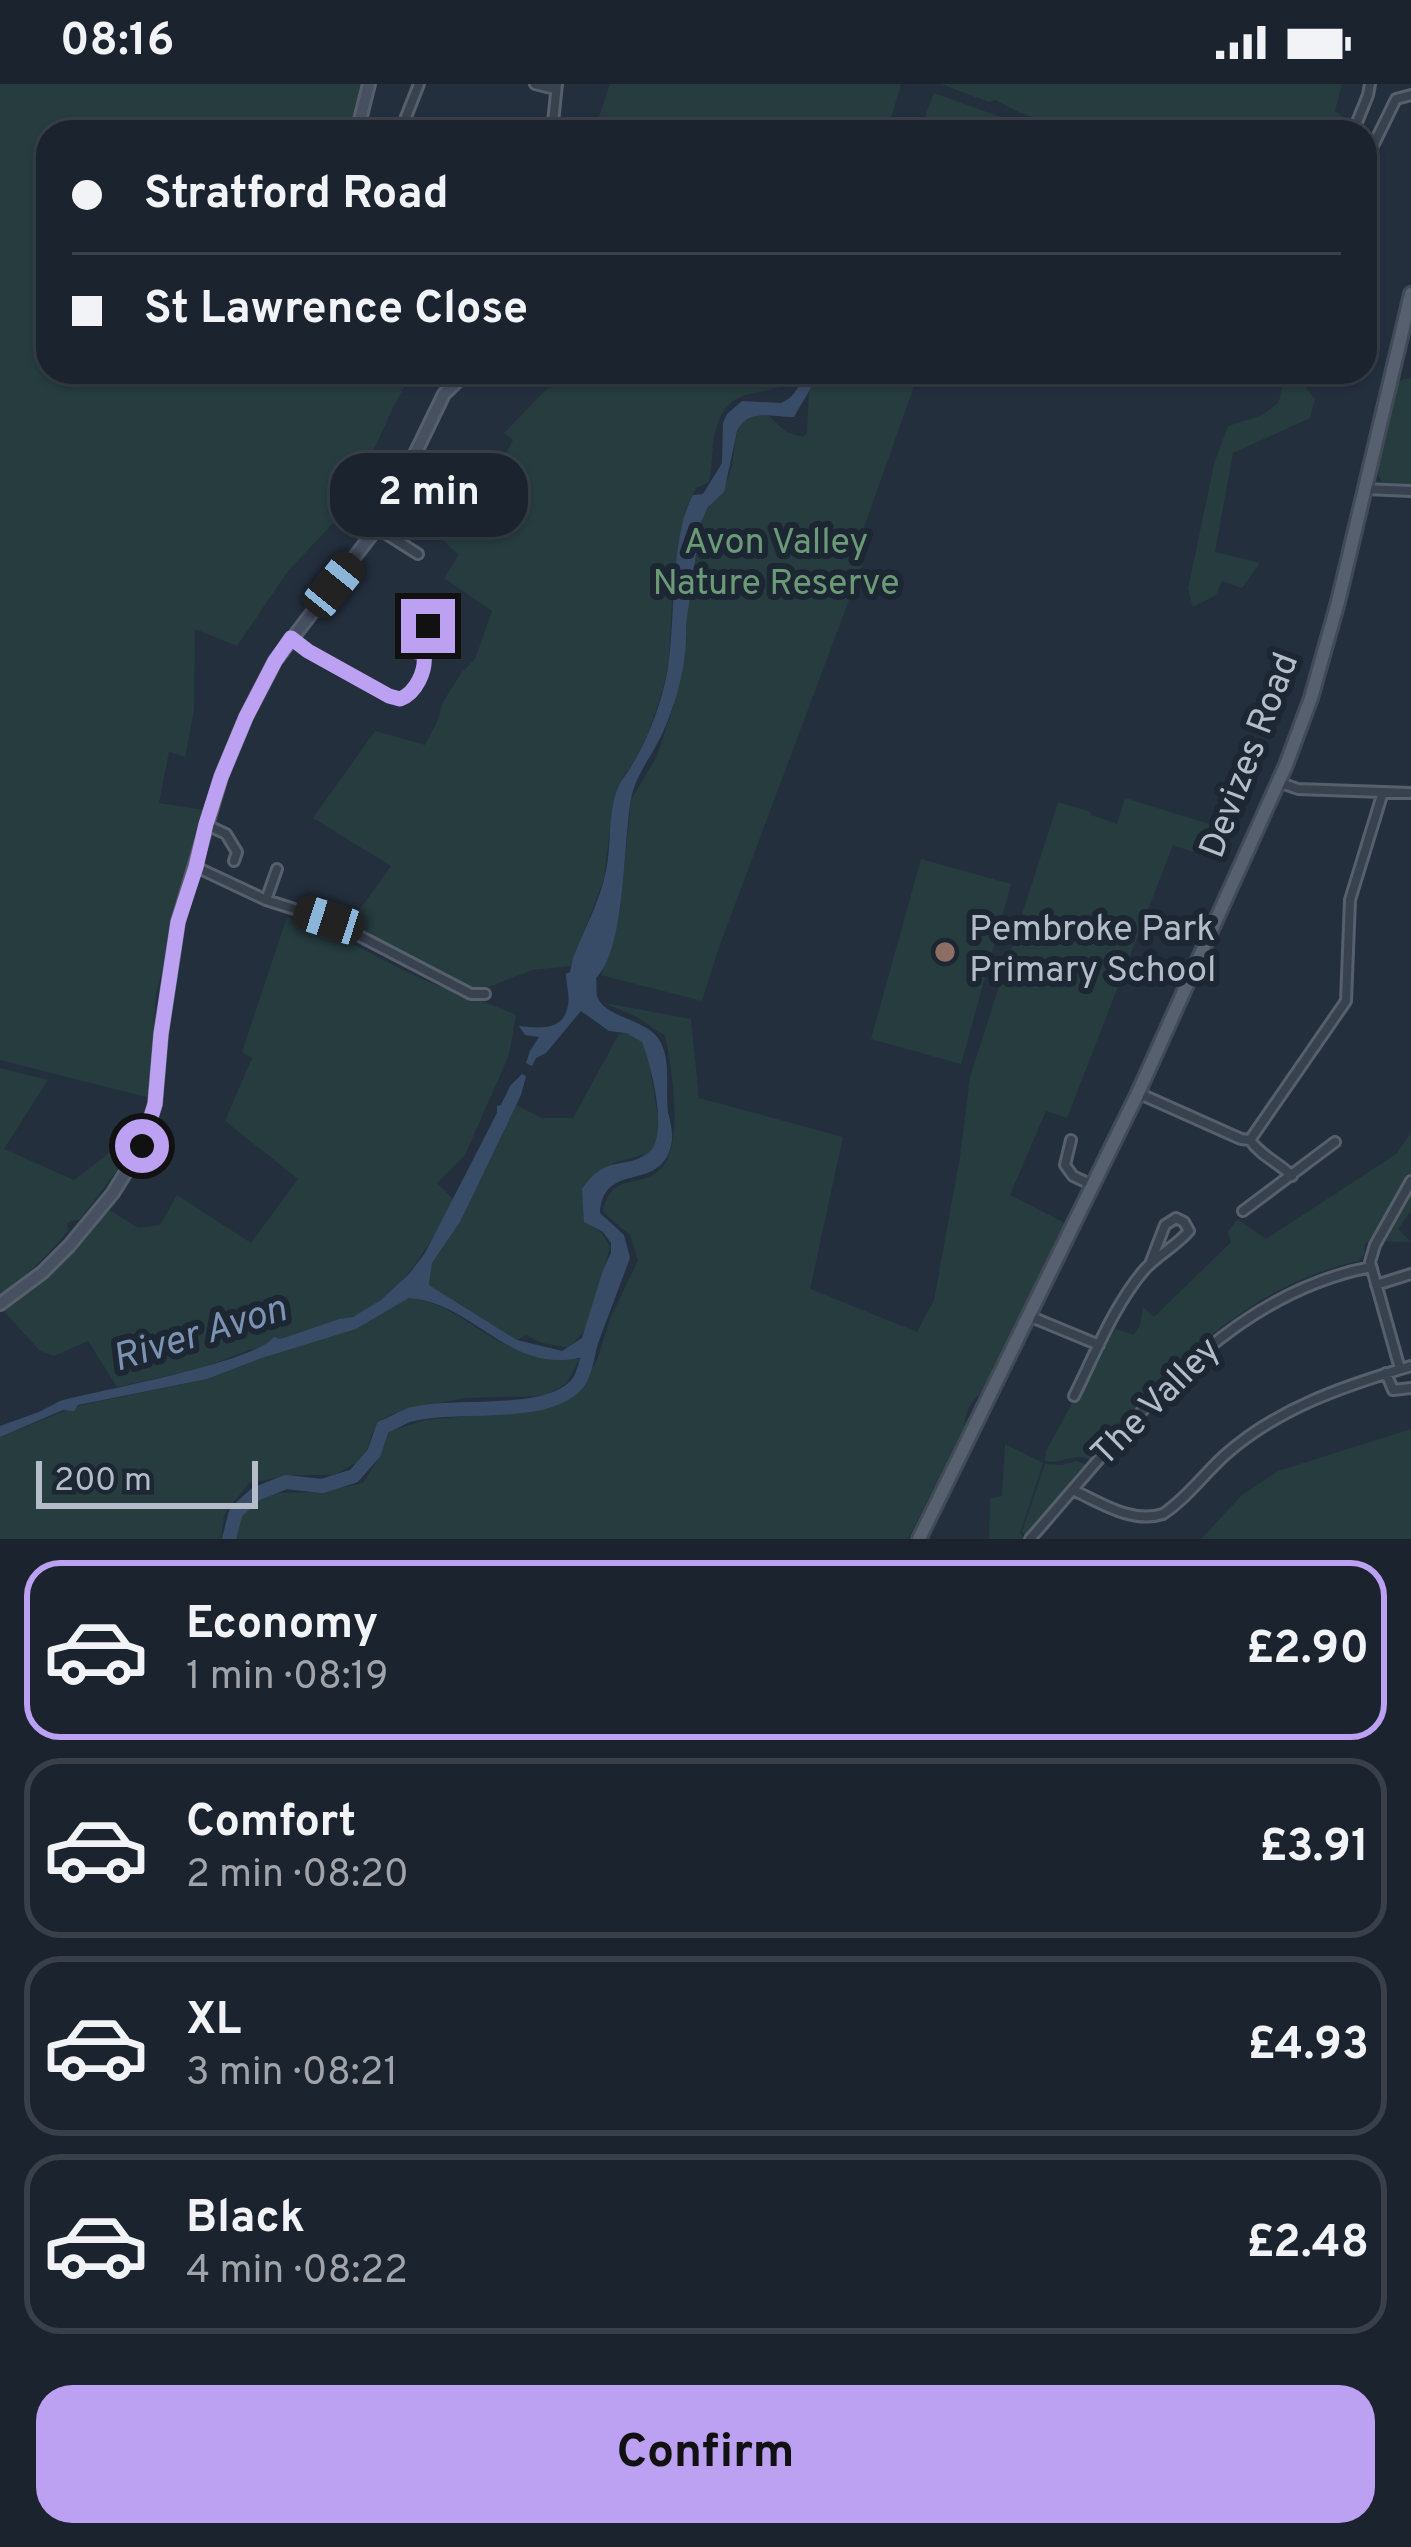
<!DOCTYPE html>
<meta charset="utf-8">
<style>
body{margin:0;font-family:Overpass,sans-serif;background:#242b36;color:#f1f3f6;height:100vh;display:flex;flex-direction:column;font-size:45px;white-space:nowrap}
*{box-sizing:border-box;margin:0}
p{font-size:39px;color:#a0a4aa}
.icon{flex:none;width:66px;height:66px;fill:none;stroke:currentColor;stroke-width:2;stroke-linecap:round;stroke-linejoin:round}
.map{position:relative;height:1455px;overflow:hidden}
.panel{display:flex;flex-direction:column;background:#1b232e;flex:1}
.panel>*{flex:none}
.guide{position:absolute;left:36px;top:36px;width:1341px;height:264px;border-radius:36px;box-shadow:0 3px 9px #0004,0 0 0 3px #39404a;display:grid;align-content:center;height:264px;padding:0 36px;background:#1b232e}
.scale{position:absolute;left:36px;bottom:30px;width:222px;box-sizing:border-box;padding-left:12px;border:6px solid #b4bcc9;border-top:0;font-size:33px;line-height:42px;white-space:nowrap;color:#b4bcc9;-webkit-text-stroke:9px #1d2633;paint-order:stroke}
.end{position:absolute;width:54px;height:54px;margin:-27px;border:15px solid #bca0f2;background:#111;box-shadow:0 0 0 6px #111}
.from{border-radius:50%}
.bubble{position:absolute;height:84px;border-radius:36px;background:#1b232e;box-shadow:0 3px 9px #0004,0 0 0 3px #39404a;font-size:39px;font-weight:700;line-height:84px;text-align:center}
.car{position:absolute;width:36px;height:72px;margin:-36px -18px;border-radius:15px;box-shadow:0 0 9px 3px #0007;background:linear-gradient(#222 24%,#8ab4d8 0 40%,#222 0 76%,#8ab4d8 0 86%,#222 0)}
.guide b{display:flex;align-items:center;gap:42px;height:114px;font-size:45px}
.guide b+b{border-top:3px solid #39404a}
.guide i{width:30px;height:30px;background:#f1f3f6}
ul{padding:21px 0 0;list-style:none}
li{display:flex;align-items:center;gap:36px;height:180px;margin:0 24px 18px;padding:0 12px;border:6px solid #39404a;border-radius:36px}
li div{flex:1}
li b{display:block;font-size:45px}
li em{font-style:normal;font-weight:700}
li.current{border-color:#bca0f2}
li>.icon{width:108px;height:108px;stroke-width:1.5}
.action{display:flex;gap:24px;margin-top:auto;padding:24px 36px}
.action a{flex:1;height:138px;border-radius:36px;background:#bca0f2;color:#111;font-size:48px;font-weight:700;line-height:138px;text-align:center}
.status{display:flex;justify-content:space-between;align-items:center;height:84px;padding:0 60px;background:#1b232e;direction:ltr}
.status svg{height:33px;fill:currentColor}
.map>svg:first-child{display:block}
</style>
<div class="status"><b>08:16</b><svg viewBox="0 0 49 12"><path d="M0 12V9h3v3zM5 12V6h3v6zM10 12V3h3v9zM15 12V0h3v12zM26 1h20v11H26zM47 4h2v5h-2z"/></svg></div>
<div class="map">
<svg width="1411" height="1455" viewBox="0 0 1411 1455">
<rect width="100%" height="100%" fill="#242f3e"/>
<path fill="#263c3f" d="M0,0H364L348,48H287L267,44L265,48H48V288H412L391,328L348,423L288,487L237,562L195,545L194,626L185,673L169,668L159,719L204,726L156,910L150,1014L0,976Z
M610,0H901L887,48H594Z
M941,0H1342L1335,27L1349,38L1347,48H1074L1021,29L995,16L989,18Z
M934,9L1009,36L1005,48H919Z
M563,288H579L583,291L585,288H795C776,322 736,292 718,339C711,356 713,379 709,398L696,404L686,425L672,514L669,577L663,605L648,650L632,682L624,691L613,719L604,795L571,882L533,886L480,906L456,897L347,843L391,782L313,734L375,647L425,661L437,638L443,618L462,588L475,575L492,527L444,494L459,471L439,453L441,448L434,444L444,434L458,398L482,414L513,356L504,349Z
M820,288H919L856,466L857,473L864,476L719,863L702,917L601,891L610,867L620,824L631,716L657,672L673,623L687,556L686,541C690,511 692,462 702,435C709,418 725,406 731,386C735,369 733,354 741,339L755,331L767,330L786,348L803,353L807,349L809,307Z
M1280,288H1297V292L1315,315L1310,334L1233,369L1215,468L1260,479L1242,504L1222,497L1216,511L1193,523L1188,505L1214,380L1228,342L1263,331L1279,318L1282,301Z
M1411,294V400L1382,398L1376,389L1397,297Z
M1125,714L1216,742L1204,772L1173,761L1067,1034L1046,1027L1010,1111L1065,1139L983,1308C970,1317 966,1327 964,1343L908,1455H235L241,1428L272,1409L319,1408L363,1399L377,1377L390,1347L425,1336L525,1327L573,1310L596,1279L610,1235L638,1176L630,1151L603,1128C611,1084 644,1108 664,1081C683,1054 672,983 665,952L637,933L604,919L691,935L699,1014L843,1053L810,1205L917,1248L934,1216L960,1073L970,993L1058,718L1091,728V731L1117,740Z
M921,775L1011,800L961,980L871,955Z
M287,833C331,845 368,869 409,889C444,906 481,915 516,931L509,971L465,1071L437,1099L454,1116C433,1155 391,1233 339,1235L260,1265L249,1266L202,1284L117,1303L88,1257L54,1272L40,1267L1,1224L62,1173L108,1125L138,1144L160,1141L177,1111L251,1159L298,1095L225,1037L252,974L242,968Z
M625,949L643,958L649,979L660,1045L655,1061L647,1070L613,1079L584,1137L602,1149L610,1163L587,1244L569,1264L542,1259L526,1251L517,1256L429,1201L432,1179L460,1138L514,1020L542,1034H573L619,950Z
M0,984L48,996L4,1065L74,1096L126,1056L138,1059L80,1135L70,1137L67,1140L68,1147C48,1171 25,1193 0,1212Z
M1411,1049V1127L1398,1145L1411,1158L1368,1157L1364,1162L1365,1170L1358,1177C1242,1203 1163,1290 1090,1376C1074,1368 1061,1381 1045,1377L1046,1367L1113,1244L1134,1251L1140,1241L1143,1223L1154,1233L1231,1158L1228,1148L1237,1135L1266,1155L1396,1070Z
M409,1214C443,1217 467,1239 495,1255C521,1270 551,1275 580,1275L566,1300L544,1312L466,1314L402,1326L380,1336L371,1352L365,1374L334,1391H291L249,1399L224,1431L221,1455H0V1353L77,1322L207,1295L259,1275L356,1245Z
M1411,1345V1455H1201L1242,1411L1278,1387Z
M1005,1360L1043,1379L1020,1449L1025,1455H989L990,1415L1002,1412Z
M1076,1377L1085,1380L1026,1452L1022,1448L1045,1380L1062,1381Z"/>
<path fill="#394c67" d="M805,288H820L794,333C773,334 749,323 737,347L724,408L708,423L700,440L686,541C688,575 677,617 663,648C653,670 635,692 631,715C623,758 626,865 596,894C597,900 596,906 597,912C603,933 643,934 658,954C672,974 665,1004 668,1028C670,1037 673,1047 672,1056C664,1112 603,1074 600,1129L624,1151L630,1174L594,1270C511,1298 480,1220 409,1214L356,1245L259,1275L207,1295L78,1321L74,1327L63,1326L0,1353V1342L39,1328L60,1317C100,1306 254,1279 274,1253L281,1255L339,1235L353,1233L381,1216L409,1190L425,1169L497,1029V1022L501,1021L510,1002L522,990L526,992L521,1011L460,1138L432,1179L429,1201L517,1256L562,1267L582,1254L603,1186L611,1169V1159L603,1148L584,1138L582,1105C607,1069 623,1087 648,1069C670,1053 651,981 642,958L626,949L609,947L581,927L546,969L536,974L532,982L526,979L530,967L539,953L525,951L519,942C538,944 564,948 568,921C570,912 566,899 566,890L570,888L573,874C584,846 600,817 606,787C612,760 607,730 618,704C621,695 628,689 632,681C650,652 665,610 669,576C675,531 671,450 693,411L703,410L722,379L723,339L727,330L742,317L781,319C794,314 800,301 805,288Z"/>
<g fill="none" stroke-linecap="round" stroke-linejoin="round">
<path stroke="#394c67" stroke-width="14" d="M229,1455L236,1428L256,1410L286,1398L322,1402L354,1392L374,1369L383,1343C392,1340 401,1334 409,1331C454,1318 546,1336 577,1300C586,1290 588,1267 592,1254"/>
<g stroke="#565f6c" stroke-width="14">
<path id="street" d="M535,0L555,5
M404,48V38L419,0
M552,48L557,0
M1353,48L1368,11L1370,0
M1365,69L1370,68L1396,15L1411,11
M1366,405L1411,407
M377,444L418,470
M407 555a15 15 0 1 1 30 0a15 15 0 1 1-30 0Z
M292,555L307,567L389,612L401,615C416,609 426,587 424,571
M1278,698L1298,705L1411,709
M207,741L226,750L237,768L234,777
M196,783L266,816L329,836L471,910H485
M266,816L277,785
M1138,1009L1241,1055L1250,1056L1346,917L1350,816L1383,708
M1071,1056L1065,1081L1073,1092L1092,1101
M1250,1056C1261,1072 1278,1078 1292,1092
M1243,1127L1335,1058
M1376,1201L1411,1190
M1029,1232L1099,1261
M1400,1285L1370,1178L1375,1161L1411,1097
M1386,1289L1393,1306L1411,1304
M1074,1312C1095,1270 1114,1221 1145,1185C1158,1171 1176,1162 1189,1147L1184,1138L1176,1134L1165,1141L1150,1180
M1073,1406C1101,1419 1132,1440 1163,1430C1187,1414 1204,1390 1225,1371C1278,1324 1344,1302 1411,1282
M1030,1455C1126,1347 1219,1212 1371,1183"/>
</g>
<g stroke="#565f6c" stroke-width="16">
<path id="secondary" d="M357,48L369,0
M0,1220L43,1188L69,1162L113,1109L142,1062L155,1020L161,950L178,838L221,693L246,633L275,577L383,436L444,310L467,288"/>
</g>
<g stroke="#414a57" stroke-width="18">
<path id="primary" d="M919,1455L1138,1009L1286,681L1311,614L1338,518L1411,210"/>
</g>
<use href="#street" stroke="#38414e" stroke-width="8"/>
<use href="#secondary" stroke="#465061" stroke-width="10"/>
<use href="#primary" stroke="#56606e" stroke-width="12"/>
</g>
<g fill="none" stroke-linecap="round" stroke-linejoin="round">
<path stroke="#bca0f2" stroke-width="15" d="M142,1062L155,1020L161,950L178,838L196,783L206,740L221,693L246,633L275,577L291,554L308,567L389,612L400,615C416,609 426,587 424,571L436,561V551L428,542"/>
</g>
<circle fill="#8d6e63" stroke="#1d2633" stroke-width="4.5" cx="945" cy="868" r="12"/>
<g text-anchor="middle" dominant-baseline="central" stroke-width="12" stroke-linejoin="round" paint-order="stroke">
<g font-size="36" fill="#6b9a76" stroke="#1d2633">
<text x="776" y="460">Avon Valley<tspan x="776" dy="41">Nature Reserve</tspan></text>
</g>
<g font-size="36" fill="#b4bcc9" stroke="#1d2633">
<text transform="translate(1251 672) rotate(-69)">Devizes Road</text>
<text transform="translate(1157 1319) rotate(-45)">The Valley</text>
</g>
<g font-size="36" fill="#b4bcc9" stroke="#1d2633" text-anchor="start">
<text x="969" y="847">Pembroke Park<tspan x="969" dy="41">Primary School</tspan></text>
</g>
<g font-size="39" font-style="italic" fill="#7c92b1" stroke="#1d2633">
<text transform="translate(200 1252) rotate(-17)">River Avon</text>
</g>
</g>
</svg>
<div class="scale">200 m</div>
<i class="end from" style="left:142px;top:1062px"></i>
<i class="end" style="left:428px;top:542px"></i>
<div class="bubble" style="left:330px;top:369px;width:198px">2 min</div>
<i class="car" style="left:334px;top:501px;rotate:39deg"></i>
<i class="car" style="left:329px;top:836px;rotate:288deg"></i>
<div class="guide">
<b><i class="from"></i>Stratford Road</b>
<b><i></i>St Lawrence Close</b>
</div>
</div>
<section class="panel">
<ul>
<li class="current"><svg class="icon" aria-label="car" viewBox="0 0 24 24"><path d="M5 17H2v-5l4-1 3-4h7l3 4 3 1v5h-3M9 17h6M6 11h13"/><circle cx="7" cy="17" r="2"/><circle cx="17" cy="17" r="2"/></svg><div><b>Economy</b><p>1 min · 08:19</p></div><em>£2.90</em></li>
<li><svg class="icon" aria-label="car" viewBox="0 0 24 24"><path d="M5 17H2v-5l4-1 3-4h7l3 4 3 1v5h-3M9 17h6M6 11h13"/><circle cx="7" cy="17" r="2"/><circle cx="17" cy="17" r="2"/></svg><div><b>Comfort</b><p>2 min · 08:20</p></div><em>£3.91</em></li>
<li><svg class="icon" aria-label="car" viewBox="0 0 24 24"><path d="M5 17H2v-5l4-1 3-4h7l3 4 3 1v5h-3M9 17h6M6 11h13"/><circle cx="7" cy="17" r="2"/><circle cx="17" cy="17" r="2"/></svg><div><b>XL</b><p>3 min · 08:21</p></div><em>£4.93</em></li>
<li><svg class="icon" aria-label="car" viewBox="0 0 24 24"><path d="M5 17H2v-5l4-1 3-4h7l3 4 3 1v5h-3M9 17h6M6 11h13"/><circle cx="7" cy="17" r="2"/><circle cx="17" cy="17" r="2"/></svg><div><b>Black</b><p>4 min · 08:22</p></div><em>£2.48</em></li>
</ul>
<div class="action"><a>Confirm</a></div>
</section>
